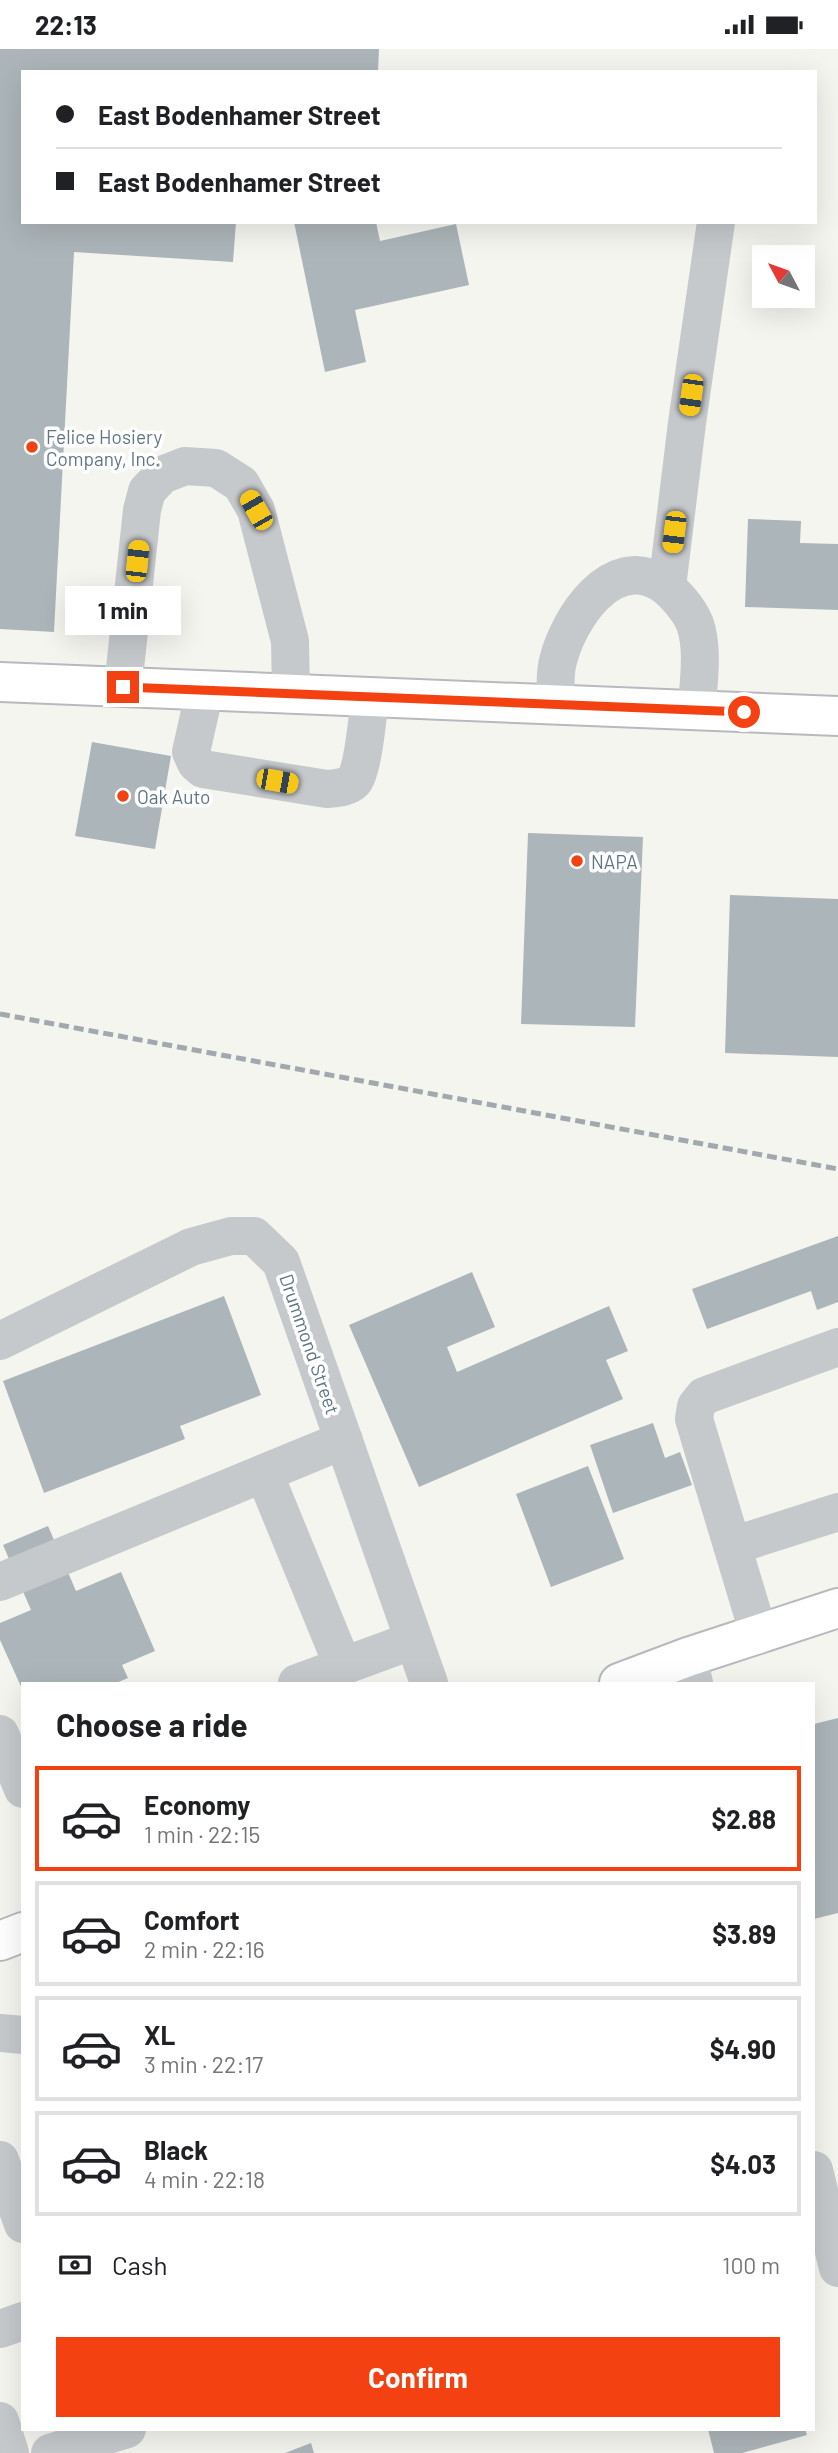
<!DOCTYPE html>
<meta charset="utf-8">
<style>
body{margin:0;font-family:Barlow,sans-serif;background:#f2f2f2;color:#202124;height:100vh;display:flex;flex-direction:column;font-size:26px;white-space:nowrap}
*{box-sizing:border-box;margin:0}
p{font-size:23px;color:#757577}
.icon{flex:none;width:38px;height:38px;fill:none;stroke:currentColor;stroke-width:2;stroke-linecap:round;stroke-linejoin:round}
.map{position:relative;flex:1;overflow:hidden}
.panel{position:absolute;left:21px;top:1633px;width:794px;height:749px;display:flex;flex-direction:column;background:#fff;border-radius:0px;box-shadow:0 7px 28px #0002}
.panel>*{flex:none}
.banner{position:absolute;left:21px;top:21px;width:796px;height:154px;border-radius:0px;box-shadow:0 7px 28px #0002;display:grid;align-content:center;height:154px;padding:0 35px;background:#fff}
.needle{width:46px;rotate:311deg}
.tools{position:absolute;left:752px;top:196px;display:grid;gap:14px}
.tools a{display:grid;place-items:center;width:63px;height:63px;border-radius:0px;background:#fff;box-shadow:0 7px 28px #0002;font-size:35px}
.end{position:absolute;width:32px;height:32px;margin:-16px;border:9px solid #f34111;background:#fff;box-shadow:0 0 0 4px #fff}
.from{border-radius:50%}
.bubble{position:absolute;height:49px;border-radius:0px;background:#fff;box-shadow:0 7px 28px #0002;font-size:23px;font-weight:700;line-height:49px;text-align:center}
.car{position:absolute;width:21px;height:42px;margin:-21px -10px;border-radius:9px;box-shadow:0 0 5px 2px #0007;background:linear-gradient(#f5c518 24%,#345 0 40%,#f5c518 0 76%,#345 0 86%,#f5c518 0)}
.banner b{display:flex;align-items:center;gap:24px;height:66px;font-size:26px}
.banner b+b{border-top:2px solid #e0e0e0}
.banner i{width:18px;height:18px;background:#202124}
ul{padding:0;list-style:none}
li{display:flex;align-items:center;gap:21px;height:105px;margin:0 14px 10px;padding:0 21px;border:4px solid #e0e0e0;border-radius:0px}
li div{flex:1}
li b{display:block;font-size:26px}
li em{font-style:normal;font-weight:700}
li.selected{border-color:#f34111}
li>.icon{width:63px;height:63px;stroke-width:1.5}
h2{padding:0 35px;font-size:32px;line-height:84px}
.pay{display:flex;align-items:center;gap:18px;height:77px;padding:0 35px;font-size:26px}
.pay p{margin-inline-start:auto}
.primary-button{display:flex;gap:14px;margin-top:auto;padding:14px 35px}
.primary-button a{flex:1;height:80px;border-radius:0px;background:#f34111;color:#fff;font-size:28px;font-weight:700;line-height:80px;text-align:center}
.status{display:flex;justify-content:space-between;align-items:center;height:49px;padding:0 35px;background:#fff;direction:ltr}
.status svg{height:19px;fill:currentColor}
.map>svg:first-child{display:block}
</style>
<div class="status"><b>22:13</b><svg viewBox="0 0 49 12"><path d="M0 12V9h3v3zM5 12V6h3v6zM10 12V3h3v9zM15 12V0h3v12zM26 1h20v11H26zM47 4h2v5h-2z"/></svg></div>
<div class="map">
<svg width="838" height="2404" viewBox="0 0 838 2404">
<rect width="100%" height="100%" fill="#f5f5f0"/>
<path fill="#acb5b9" d="M0,0H379L378,23H23V173H236L233,213L74,203L54,583L0,580Z
M294,173H376L380,192L456,175L469,236L355,261L366,313L325,323Z
M748,470L801,472L800,494L838,495V561L745,558Z
M92,693L171,707L155,800L75,787Z
M528,784L643,788L635,978L521,975Z
M730,846L838,850V1008L725,1004Z
M838,1187V1253L817,1261L811,1242L707,1280L692,1240Z
M472,1223L495,1278L447,1298L457,1323L609,1257L628,1302L606,1311L623,1350L419,1438L349,1276Z
M224,1247L261,1346L180,1377L185,1390L44,1444L3,1332Z
M653,1374L665,1409L680,1403L692,1436L613,1464L590,1396Z
M588,1417L624,1510L551,1538L516,1445Z
M48,1477L76,1542L121,1523L155,1602L122,1616L128,1629L116,1634H23V1642L0,1591V1574L31,1561L3,1496Z
M838,1669V1864L814,1870V1675Z
M708,2380H805L807,2386L742,2404H714Z
M311,2394L314,2404H285Z"/>
<g fill="none" stroke-linecap="round" stroke-linejoin="round">
<g stroke="#b6babe" stroke-width="42">
<path id="major" d="M0,633L838,667
M619,1634L688,1608L838,1559
M0,1892L23,1883"/>
</g>
<path stroke="#c6c9cc" stroke-width="38" d="M667,538L687,374L716,173
M123,638L142,461L147,442L162,426L185,417L216,419L241,435L256,461L290,592L291,645
M205,641L191,703L196,714L203,720L327,740C336,739 347,739 354,732C363,722 368,664 370,648
M556,655C556,641 554,626 558,612C568,571 611,503 661,534C674,543 689,560 695,575C704,601 698,634 697,661
M0,1292L191,1198L231,1187H254L281,1213L429,1634
M264,1424L343,1617
M732,1497L838,1463
M0,1533L344,1391
M759,1586L694,1370L696,1357L704,1347L838,1298
M688,1608L694,1634
M297,1634L414,1591
M0,1685L23,1740
M0,1984L23,1986
M0,2111L23,2175
M814,2121L838,2219
M0,2280L23,2272
M0,2372L10,2404
M50,2404L127,2380"/>
<use href="#major" stroke="#fff" stroke-width="38"/>
<path stroke="#a1a8ae" stroke-width="5" stroke-dasharray="10 5" stroke-linecap="butt" d="M0,965L838,1120"/>
</g>
<g fill="none" stroke-linecap="round" stroke-linejoin="round">
<path stroke="#f34111" stroke-width="9" d="M123,638L744,663"/>
</g>
<g fill="#f34111" stroke="#fff" stroke-width="2.5">
<circle cx="32" cy="398" r="7"/>
<circle cx="123" cy="747" r="7"/>
<circle cx="577" cy="812" r="7"/>
</g>
<g text-anchor="middle" dominant-baseline="central" stroke-width="7" stroke-linejoin="round" paint-order="stroke">
<g font-size="19" fill="#607584" stroke="#fff" text-anchor="start">
<text x="46" y="387">Felice Hosiery<tspan x="46" dy="22">Company, Inc.</tspan></text>
<text x="137" y="747">Oak Auto</text>
<text x="591" y="812">NAPA</text>
</g>
<g font-size="19" fill="#607584" stroke="#fff">
<text transform="translate(310 1295) rotate(71)">Drummond Street</text>
</g>
</g>
</svg>
<div class="tools">
<a><svg class="needle" viewBox="-14 -14 28 28"><path d="M0-13l5 13h-10z" fill="#e53935"/><path d="M0 13l5-13h-10z" fill="#757577"/></svg></a>
</div>
<i class="end from" style="left:744px;top:663px"></i>
<i class="end" style="left:123px;top:638px"></i>
<div class="bubble" style="left:65px;top:537px;width:116px">1 min</div>
<i class="car" style="left:691px;top:346px;rotate:188deg"></i>
<i class="car" style="left:256px;top:461px;rotate:330deg"></i>
<i class="car" style="left:674px;top:483px;rotate:187deg"></i>
<i class="car" style="left:137px;top:512px;rotate:6deg"></i>
<i class="car" style="left:277px;top:732px;rotate:100deg"></i>
<div class="banner">
<b><i class="from"></i>East Bodenhamer Street</b>
<b><i></i>East Bodenhamer Street</b>
</div>
<section class="panel">
<h2>Choose a ride</h2>
<ul>
<li class="selected"><svg class="icon" aria-label="car" viewBox="0 0 24 24"><path d="M5 17H2v-5l4-1 3-4h7l3 4 3 1v5h-3M9 17h6M6 11h13"/><circle cx="7" cy="17" r="2"/><circle cx="17" cy="17" r="2"/></svg><div><b>Economy</b><p>1 min · 22:15</p></div><em>$2.88</em></li>
<li><svg class="icon" aria-label="car" viewBox="0 0 24 24"><path d="M5 17H2v-5l4-1 3-4h7l3 4 3 1v5h-3M9 17h6M6 11h13"/><circle cx="7" cy="17" r="2"/><circle cx="17" cy="17" r="2"/></svg><div><b>Comfort</b><p>2 min · 22:16</p></div><em>$3.89</em></li>
<li><svg class="icon" aria-label="car" viewBox="0 0 24 24"><path d="M5 17H2v-5l4-1 3-4h7l3 4 3 1v5h-3M9 17h6M6 11h13"/><circle cx="7" cy="17" r="2"/><circle cx="17" cy="17" r="2"/></svg><div><b>XL</b><p>3 min · 22:17</p></div><em>$4.90</em></li>
<li><svg class="icon" aria-label="car" viewBox="0 0 24 24"><path d="M5 17H2v-5l4-1 3-4h7l3 4 3 1v5h-3M9 17h6M6 11h13"/><circle cx="7" cy="17" r="2"/><circle cx="17" cy="17" r="2"/></svg><div><b>Black</b><p>4 min · 22:18</p></div><em>$4.03</em></li>
</ul>
<div class="pay"><svg class="icon" aria-label="cash" viewBox="0 0 24 24"><path d="M3 7h18v10H3z"/><circle cx="12" cy="12" r="2"/></svg>Cash<p>100 m</p></div>
<div class="primary-button"><a>Confirm</a></div>
</section>
</div>
